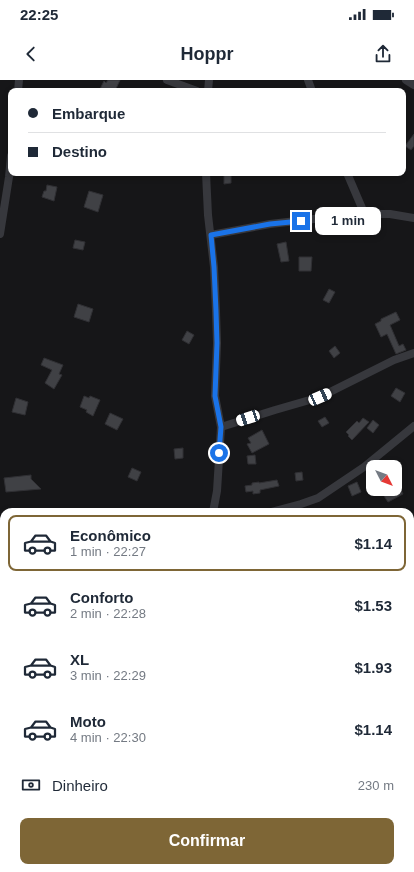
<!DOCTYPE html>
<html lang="pt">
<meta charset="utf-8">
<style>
body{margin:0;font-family:Helvetica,sans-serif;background:#f6f6f7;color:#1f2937;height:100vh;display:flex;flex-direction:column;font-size:15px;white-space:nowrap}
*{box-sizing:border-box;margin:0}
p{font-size:13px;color:#747a83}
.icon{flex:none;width:22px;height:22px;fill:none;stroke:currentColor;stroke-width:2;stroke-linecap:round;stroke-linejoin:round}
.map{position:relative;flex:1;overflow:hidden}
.panel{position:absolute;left:0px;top:428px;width:414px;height:364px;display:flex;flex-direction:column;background:#fff;border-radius:12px 12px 0 0;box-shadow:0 2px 6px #0003}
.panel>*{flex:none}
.banner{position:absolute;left:8px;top:8px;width:398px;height:88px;border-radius:8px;box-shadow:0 2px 6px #0003;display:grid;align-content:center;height:88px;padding:0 20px;background:#fff}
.needle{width:26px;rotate:132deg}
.buttons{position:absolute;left:366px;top:380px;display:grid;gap:8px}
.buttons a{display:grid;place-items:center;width:36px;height:36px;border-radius:8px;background:#fff;box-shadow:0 2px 6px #0003;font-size:20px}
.end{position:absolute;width:18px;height:18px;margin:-9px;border:5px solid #1a73e8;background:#fff;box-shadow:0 0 0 2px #fff}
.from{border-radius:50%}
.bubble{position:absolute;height:28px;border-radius:8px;background:#fff;box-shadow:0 2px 6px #0003;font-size:13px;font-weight:700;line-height:28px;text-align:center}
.car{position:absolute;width:12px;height:24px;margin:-12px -6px;border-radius:5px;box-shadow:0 0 3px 1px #0007;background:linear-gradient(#fff 24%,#345 0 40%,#fff 0 76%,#345 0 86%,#fff 0)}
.banner b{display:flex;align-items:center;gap:14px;height:38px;font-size:15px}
.banner b+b{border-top:1px solid #e0e1e3}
.banner i{width:10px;height:10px;background:#1f2937}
ul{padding:7px 0 0;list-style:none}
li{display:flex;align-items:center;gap:12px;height:56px;margin:0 8px 6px;padding:0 12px;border:2px solid transparent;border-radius:8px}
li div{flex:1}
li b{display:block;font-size:15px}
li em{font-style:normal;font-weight:700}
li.active{border-color:#7e6636}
li>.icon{width:36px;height:36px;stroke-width:1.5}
.pay{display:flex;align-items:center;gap:10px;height:44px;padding:0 20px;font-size:15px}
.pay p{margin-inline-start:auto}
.primary-button{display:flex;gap:8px;margin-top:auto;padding:8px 20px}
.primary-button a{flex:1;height:46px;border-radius:8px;background:#7e6636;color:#fff;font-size:16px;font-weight:700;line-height:46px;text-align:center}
.status{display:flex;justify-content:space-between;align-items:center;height:28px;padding:0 20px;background:#fff;direction:ltr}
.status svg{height:11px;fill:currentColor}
header{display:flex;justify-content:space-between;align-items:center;height:52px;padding:0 20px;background:#fff;font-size:18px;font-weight:700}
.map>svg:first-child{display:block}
</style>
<div class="status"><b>22:25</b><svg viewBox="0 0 49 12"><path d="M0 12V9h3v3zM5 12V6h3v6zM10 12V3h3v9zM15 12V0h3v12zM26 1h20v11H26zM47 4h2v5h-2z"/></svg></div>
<header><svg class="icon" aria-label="back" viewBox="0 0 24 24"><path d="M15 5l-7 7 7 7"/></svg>Hoppr<svg class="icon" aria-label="share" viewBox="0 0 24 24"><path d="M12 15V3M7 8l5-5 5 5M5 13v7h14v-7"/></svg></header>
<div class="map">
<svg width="414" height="792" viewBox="0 0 414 792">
<rect width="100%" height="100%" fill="#161618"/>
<path fill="#404145" stroke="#303034" d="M108,0H120L115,11H99L104,1L106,3Z
M414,54V66L411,70L405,66Z
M224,93H231V103L224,104Z
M47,105L57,107L54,121L42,117L44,111H46Z
M89,111L103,115L98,132L84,127Z
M75,160L85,162L83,170L73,168Z
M286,162L289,181L281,182L277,164Z
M299,177H312L311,191H299Z
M329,209L335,212L329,223L323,220Z
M78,224L93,229L89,242L74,237Z
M396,232L400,240L390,245L399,266L403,264L406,270L396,274L387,254L381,257L375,244L381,241V239Z
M187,251L194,255L189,264L182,260Z
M335,266L340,273L334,278L329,271Z
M44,278L63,285L59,294L62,295L54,309L45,303L52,290L41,285Z
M396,308L405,313L400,322L391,316Z
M84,316L89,318L90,316L100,320L93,336L86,332L87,330L80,327Z
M16,318L28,322L25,335L12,332Z
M110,333L123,339L117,350L105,344Z
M325,337L329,343L322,347L318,341Z
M363,338L369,342L352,360L348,356L349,355L346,352L357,341L359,343Z
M373,340L379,345L373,353L367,348Z
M262,350L269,364L252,373L247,364L251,363L248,358Z
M183,368V378L175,379L174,369Z
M255,375L256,384H248L247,376Z
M132,388L141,392L137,401L128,397Z
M302,392L303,400L296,401L295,393Z
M31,395V399L41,409L6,412L4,398Z
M395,398L403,414L388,422L384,416L391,412L389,409H395Z
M277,400L279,406L260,410V413L253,414V411L246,412L245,406L252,405V403L259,402V403Z
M357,402L361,412L352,416L348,406Z"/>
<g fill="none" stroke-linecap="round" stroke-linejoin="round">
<path stroke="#37383d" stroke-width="8" d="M167,0L197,11
M308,0L312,11
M406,0L414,5
M18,11L19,0
M208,11L209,0
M206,93L208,135L214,187L216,231L217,263L215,316L221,347L217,411L213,432
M347,93L365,135
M0,154L9,97L11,76
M211,155L270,144L314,139L374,134H390L414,138
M221,347L275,330L320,317L394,280L414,273
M271,432L301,424L318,418L364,387L414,346
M0,444H4
M144,788L146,792
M347,788L351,792"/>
</g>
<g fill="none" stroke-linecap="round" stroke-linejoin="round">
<path stroke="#1a73e8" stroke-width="5" d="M219,373L221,347L215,316L217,263L216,231L214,187L211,155L270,144L301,141"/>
</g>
</svg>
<div class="buttons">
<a><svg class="needle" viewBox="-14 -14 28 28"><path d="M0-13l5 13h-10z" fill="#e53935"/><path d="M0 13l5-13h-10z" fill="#747a83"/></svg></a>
</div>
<i class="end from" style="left:219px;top:373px"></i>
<i class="end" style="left:301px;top:141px"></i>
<div class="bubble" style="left:315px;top:127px;width:66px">1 min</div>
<i class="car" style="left:320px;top:317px;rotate:66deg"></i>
<i class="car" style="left:248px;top:338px;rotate:252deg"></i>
<div class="banner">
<b><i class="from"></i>Embarque</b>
<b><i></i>Destino</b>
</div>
<section class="panel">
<ul>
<li class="active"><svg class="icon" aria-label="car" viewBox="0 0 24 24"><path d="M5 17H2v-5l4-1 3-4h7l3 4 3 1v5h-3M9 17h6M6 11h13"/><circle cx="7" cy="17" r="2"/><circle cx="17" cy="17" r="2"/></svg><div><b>Econômico</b><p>1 min · 22:27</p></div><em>$1.14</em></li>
<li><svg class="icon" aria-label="car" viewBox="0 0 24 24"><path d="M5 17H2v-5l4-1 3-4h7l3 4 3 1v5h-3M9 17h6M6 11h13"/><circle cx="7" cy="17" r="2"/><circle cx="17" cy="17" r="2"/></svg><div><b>Conforto</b><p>2 min · 22:28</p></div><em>$1.53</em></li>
<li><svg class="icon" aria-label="car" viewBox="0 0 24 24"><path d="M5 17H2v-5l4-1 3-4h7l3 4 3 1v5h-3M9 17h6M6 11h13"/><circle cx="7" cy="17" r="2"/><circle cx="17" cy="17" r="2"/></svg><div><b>XL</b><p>3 min · 22:29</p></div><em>$1.93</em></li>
<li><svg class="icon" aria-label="car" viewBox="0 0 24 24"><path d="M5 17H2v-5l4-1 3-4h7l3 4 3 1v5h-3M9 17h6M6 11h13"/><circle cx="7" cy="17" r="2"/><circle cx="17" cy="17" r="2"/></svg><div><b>Moto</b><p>4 min · 22:30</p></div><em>$1.14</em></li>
</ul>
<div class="pay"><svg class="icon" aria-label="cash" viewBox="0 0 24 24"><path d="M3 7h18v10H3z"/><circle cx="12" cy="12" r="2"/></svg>Dinheiro<p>230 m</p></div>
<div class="primary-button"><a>Confirmar</a></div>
</section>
</div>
